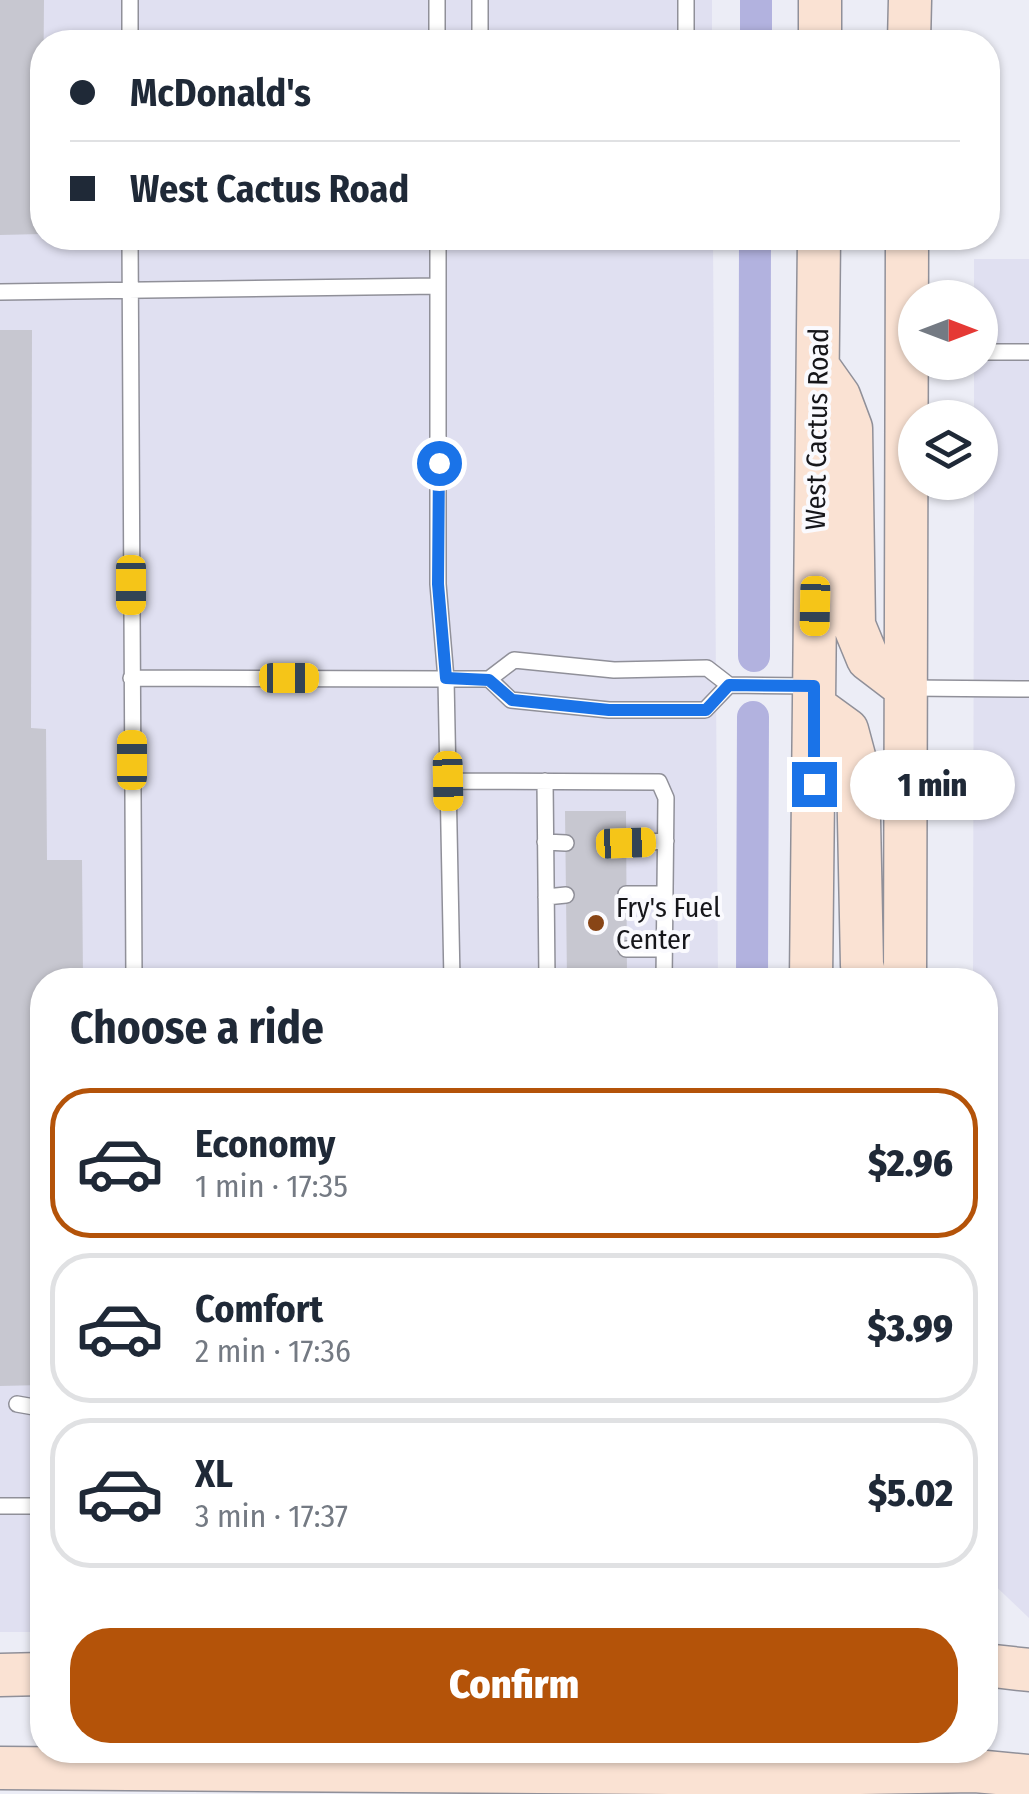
<!DOCTYPE html>
<meta charset="utf-8">
<style>
body{margin:0;font-family:"Fira Sans Condensed",sans-serif;background:#f6f6f7;color:#1f2937;height:100vh;display:flex;flex-direction:column;font-size:38px;white-space:nowrap}
*{box-sizing:border-box;margin:0}
p{font-size:32px;color:#747a83}
.icon{flex:none;width:55px;height:55px;fill:none;stroke:currentColor;stroke-width:2;stroke-linecap:round;stroke-linejoin:round}
.map{position:relative;flex:1;overflow:hidden}
.drawer{position:absolute;left:30px;top:968px;width:968px;height:795px;display:flex;flex-direction:column;background:#fff;border-radius:40px;box-shadow:0 2px 8px #0004}
.drawer>*{flex:none}
.guide{position:absolute;left:30px;top:30px;width:970px;height:220px;border-radius:40px;box-shadow:0 2px 8px #0004;display:grid;align-content:center;height:220px;padding:0 40px;background:#fff}
.needle{width:65px;rotate:90deg}
.fabs{position:absolute;left:898px;top:280px;display:grid;gap:20px}
.fabs a{display:grid;place-items:center;width:100px;height:100px;border-radius:50%;background:#fff;box-shadow:0 2px 8px #0004;font-size:50px}
.end{position:absolute;width:45px;height:45px;margin:-22px;border:12px solid #1a73e8;background:#fff;box-shadow:0 0 0 5px #fff}
.from{border-radius:50%}
.bubble{position:absolute;height:70px;border-radius:35px;background:#fff;box-shadow:0 2px 8px #0004;font-size:32px;font-weight:800;line-height:70px;text-align:center}
.car{position:absolute;width:30px;height:60px;margin:-30px -15px;border-radius:12px;box-shadow:0 0 8px 2px #0007;background:linear-gradient(#f5c518 24%,#345 0 40%,#f5c518 0 76%,#345 0 86%,#f5c518 0)}
.guide b{display:flex;align-items:center;gap:35px;height:95px;font-size:38px}
.guide b+b{border-top:2px solid #e0e1e3}
.guide i{width:25px;height:25px;background:#1f2937}
ul{padding:0;list-style:none}
li{display:flex;align-items:center;gap:30px;height:150px;margin:0 20px 15px;padding:0 20px;border:5px solid #e0e1e3;border-radius:40px}
li div{flex:1}
li b{display:block;font-size:38px}
li em{font-style:normal;font-weight:800}
li.active{border-color:#b45309}
li>.icon{width:90px;height:90px;stroke-width:1.5}
h2{padding:0 40px;font-size:45px;line-height:120px}
.primary-button{display:flex;gap:20px;margin-top:auto;padding:20px 40px}
.primary-button a{flex:1;height:115px;border-radius:40px;background:#b45309;color:#fff;font-size:40px;font-weight:800;line-height:115px;text-align:center}
.map>svg:first-child{display:block}
</style>
<div class="map">
<svg width="1029" height="1794" viewBox="0 0 1029 1794">
<rect width="100%" height="100%" fill="#ecedf6"/>
<path fill="#e0e0f1" d="M0,0H712V42H42V238H713L718,980H42V1632H0Z
M974,259H1029V1618L985,1576V980H973L974,483L980,482V418L974,417V363L980,362V298L974,297Z"/>
<g fill="none" stroke-linecap="round" stroke-linejoin="round">
<path stroke="#b2b2df" stroke-width="32" d="M756,42V0
M754,656L755,238
M752,980L753,717"/>
</g>
<path fill="#c7c7d0" d="M0,0H44L42,234L0,235Z
M0,330H32L31,728L46,729L47,860H82L83,980H42V1385L0,1386Z
M565,811H626L627,980H567Z"/>
<g fill="none" stroke-linecap="round" stroke-linejoin="round">
<g stroke="#909099" stroke-width="18">
<path id="service" d="M130,0V42
M437,0V42
M480,0V41
M437,42L686,39
M686,42V0
M130,238L134,980
M0,292L438,286
M980,352H1029
M131,678L446,679L438,584V238
M489,679L511,700L609,710H705L729,685
M910,688L1029,689
M448,781L659,782L666,798L664,980
M545,781L547,980
M545,842L566,843
M626,843L666,841
M626,894H665
M546,897L566,895
M626,949H665
M452,980L446,679H489L514,660L614,670L707,668L729,685L813,686
M17,1404L34,1407L42,1413
M0,1506H42"/>
</g>
<g stroke="#909099" stroke-width="45">
<path id="secondary" d="M820,42V0
M909,42L910,0
M822,372L839,396L851,428L854,625L868,659L906,688
M814,706L847,730L858,771L862,965L866,980
M811,980L819,238
M905,980L907,238
M985,1665L1029,1670
M0,1675L42,1674
M0,1768L803,1774L975,1771L1029,1776"/>
</g>
<use href="#service" stroke="#fff" stroke-width="15"/>
<use href="#secondary" stroke="#fae2d3" stroke-width="42"/>
</g>
<g fill="none" stroke-linecap="round" stroke-linejoin="round">
<path stroke="#1a73e8" stroke-width="12" d="M439,463L438,584L446,678L489,680L512,700L609,710H706L729,685L814,686V784"/>
</g>
<circle fill="#884516" stroke="#fafafe" stroke-width="4" cx="596" cy="923" r="10"/>
<g text-anchor="middle" dominant-baseline="central" stroke-width="8" stroke-linejoin="round" paint-order="stroke">
<g font-size="28" fill="#16161a" stroke="#fafafe">
<text transform="translate(817 429) rotate(-89)">West Cactus Road</text>
</g>
<g font-size="28" fill="#16161a" stroke="#fafafe" text-anchor="start">
<text x="616" y="907">Fry's Fuel<tspan x="616" dy="32">Center</tspan></text>
</g>
</g>
</svg>
<div class="fabs">
<a><svg class="needle" viewBox="-14 -14 28 28"><path d="M0-13l5 13h-10z" fill="#e53935"/><path d="M0 13l5-13h-10z" fill="#747a83"/></svg></a>
<a><svg class="icon" aria-label="layers" viewBox="0 0 24 24"><path d="M12 4l9 5-9 5-9-5zM3 14l9 5 9-5"/></svg></a>
</div>
<i class="end from" style="left:439px;top:463px"></i>
<i class="end" style="left:814px;top:784px"></i>
<div class="bubble" style="left:850px;top:750px;width:165px">1 min</div>
<i class="car" style="left:131px;top:585px;rotate:180deg"></i>
<i class="car" style="left:815px;top:606px;rotate:181deg"></i>
<i class="car" style="left:289px;top:678px;rotate:90deg"></i>
<i class="car" style="left:132px;top:760px;rotate:0deg"></i>
<i class="car" style="left:448px;top:781px;rotate:179deg"></i>
<i class="car" style="left:626px;top:843px;rotate:88deg"></i>
<div class="guide">
<b><i class="from"></i>McDonald's</b>
<b><i></i>West Cactus Road</b>
</div>
<section class="drawer">
<h2>Choose a ride</h2>
<ul>
<li class="active"><svg class="icon" aria-label="car" viewBox="0 0 24 24"><path d="M5 17H2v-5l4-1 3-4h7l3 4 3 1v5h-3M9 17h6M6 11h13"/><circle cx="7" cy="17" r="2"/><circle cx="17" cy="17" r="2"/></svg><div><b>Economy</b><p>1 min · 17:35</p></div><em>$2.96</em></li>
<li><svg class="icon" aria-label="car" viewBox="0 0 24 24"><path d="M5 17H2v-5l4-1 3-4h7l3 4 3 1v5h-3M9 17h6M6 11h13"/><circle cx="7" cy="17" r="2"/><circle cx="17" cy="17" r="2"/></svg><div><b>Comfort</b><p>2 min · 17:36</p></div><em>$3.99</em></li>
<li><svg class="icon" aria-label="car" viewBox="0 0 24 24"><path d="M5 17H2v-5l4-1 3-4h7l3 4 3 1v5h-3M9 17h6M6 11h13"/><circle cx="7" cy="17" r="2"/><circle cx="17" cy="17" r="2"/></svg><div><b>XL</b><p>3 min · 17:37</p></div><em>$5.02</em></li>
</ul>
<div class="primary-button"><a>Confirm</a></div>
</section>
</div>
